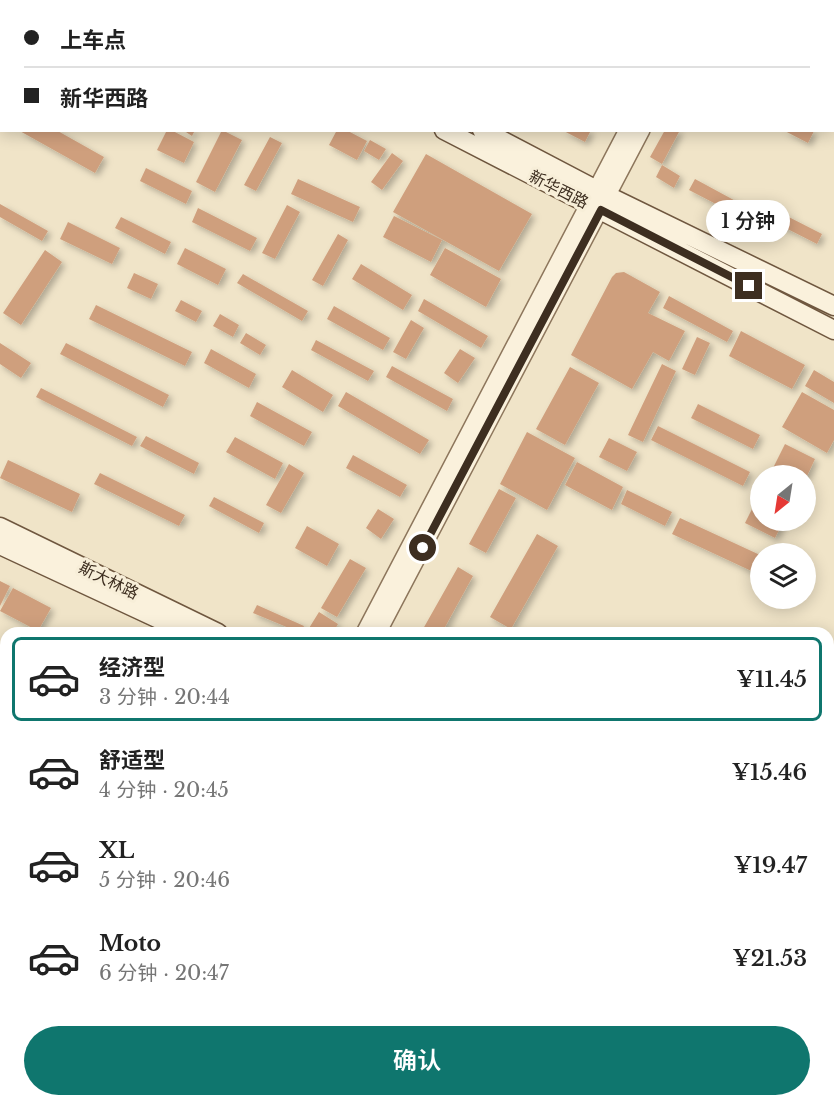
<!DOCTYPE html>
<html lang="zh">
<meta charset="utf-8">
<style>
body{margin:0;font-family:"Libre Baskerville","Noto Sans SC",serif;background:#f2f2f2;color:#222;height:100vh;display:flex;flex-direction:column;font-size:22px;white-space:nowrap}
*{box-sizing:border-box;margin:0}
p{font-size:20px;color:#767676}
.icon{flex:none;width:33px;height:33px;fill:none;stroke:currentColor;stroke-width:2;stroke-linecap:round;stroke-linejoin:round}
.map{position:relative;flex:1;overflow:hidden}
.panel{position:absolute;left:0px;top:627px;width:834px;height:480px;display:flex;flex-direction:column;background:#fff;border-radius:18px 18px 0 0;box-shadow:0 3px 15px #0003}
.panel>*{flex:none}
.banner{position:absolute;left:0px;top:0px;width:834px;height:132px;box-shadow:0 3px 15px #0003;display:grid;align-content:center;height:132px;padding:0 24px;background:#fff}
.needle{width:39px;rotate:210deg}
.buttons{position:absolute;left:750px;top:465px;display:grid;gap:12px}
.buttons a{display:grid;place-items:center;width:66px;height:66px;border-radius:50%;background:#fff;box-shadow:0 3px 15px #0003;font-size:30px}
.end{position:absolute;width:27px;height:27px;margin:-14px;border:8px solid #3d2e20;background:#fff;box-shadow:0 0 0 3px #fff}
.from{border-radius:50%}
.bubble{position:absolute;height:42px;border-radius:21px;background:#fff;box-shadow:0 3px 15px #0003;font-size:20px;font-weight:600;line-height:42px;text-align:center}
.banner b{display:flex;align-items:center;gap:21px;height:57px;font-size:22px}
.banner b+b{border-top:2px solid #e0e0e0}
.banner i{width:15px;height:15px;background:#222}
ul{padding:10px 0 0;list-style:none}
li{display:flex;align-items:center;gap:18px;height:84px;margin:0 12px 9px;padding:0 12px;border:3px solid transparent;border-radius:9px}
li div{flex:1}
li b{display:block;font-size:22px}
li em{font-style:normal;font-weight:600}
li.selected{border-color:#0f766e}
li>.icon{width:54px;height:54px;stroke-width:1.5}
.primary-button{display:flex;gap:12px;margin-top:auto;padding:12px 24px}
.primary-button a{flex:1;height:69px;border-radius:36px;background:#0f766e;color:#fff;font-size:24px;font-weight:600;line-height:69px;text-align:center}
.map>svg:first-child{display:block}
</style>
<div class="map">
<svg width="834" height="1107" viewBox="0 0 834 1107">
<defs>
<filter id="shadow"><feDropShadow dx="3.5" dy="3.5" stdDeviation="3" flood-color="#0004"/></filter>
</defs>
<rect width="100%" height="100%" fill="#f0e4c8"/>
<path fill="#cf9f7d" filter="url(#shadow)" d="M18,130H56L104,157L95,173Z
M167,130H171L194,142L184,163L157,150Z
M183,130H195L192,136Z
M222,130L242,140L215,192L196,182Z
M337,130H346L367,141L357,160L329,145Z
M562,130H591L585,142Z
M665,130H680L662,164L650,157Z
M783,130H812L814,131L808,143Z
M270,137L282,143L256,191L244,185Z
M370,140L386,149L379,160L364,151Z
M392,153L403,161L382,190L371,182Z
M426,154L532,214L499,271L393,212Z
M662,165L680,176L674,188L656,177Z
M146,168L192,191L186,204L140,181Z
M298,179L360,207L353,222L291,194Z
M695,179L743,205L737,215L689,190Z
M0,204L48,231L42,241L0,217Z
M287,205L300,212L275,259L262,253Z
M198,208L257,238L250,251L192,222Z
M775,210L822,234L817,244L770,220Z
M394,216L442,240L431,262L383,237Z
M121,217L171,242L165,254L115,228Z
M68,222L120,248L112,264L60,239Z
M338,234L348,240L323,286L312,280Z
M185,248L226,269L218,285L177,264Z
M445,248L501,279L486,307L430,275Z
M45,250L62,262L21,325L3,313Z
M361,264L412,295L403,310L352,279Z
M624,272L660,292L648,313L685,331L669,361L653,352L632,389L571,355L612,277L616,273Z
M134,273L158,284L151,299L127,288Z
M243,274L308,311L302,321L237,283Z
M669,296L733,331L727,342L663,308Z
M424,299L488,336L481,348L418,311Z
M181,300L202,311L196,322L175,311Z
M96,305L192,352L185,366L89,319Z
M334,306L390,338L383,350L327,319Z
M220,314L239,325L233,337L213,326Z
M411,320L424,328L406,359L393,352Z
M741,331L805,365L792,389L729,356Z
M246,333L266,345L260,355L240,343Z
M697,337L710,343L695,375L682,369Z
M316,340L374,371L368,381L311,350Z
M0,343L31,363L21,378L0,364Z
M66,343L169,395L163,407L60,354Z
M211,349L256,374L249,388L204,363Z
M460,349L475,358L458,383L444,373Z
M662,364L676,371L643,442L628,435Z
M392,366L453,399L447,411L386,377Z
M570,367L599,383L565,445L536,429Z
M292,370L333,395L323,412L282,387Z
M814,370L834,382V403L805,386Z
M41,388L137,437L132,446L36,397Z
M346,392L429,440L420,454L338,406Z
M802,392L834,410V440L827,453L782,427Z
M257,402L312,432L304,446L250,416Z
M698,404L760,435L753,449L691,418Z
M658,426L750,472L743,486L651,440Z
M527,432L575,458L547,510L500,484Z
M146,436L199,463L194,474L140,446Z
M235,437L283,463L275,479L226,452Z
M609,438L637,452L627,471L599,457Z
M785,444L815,459L807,476H769Z
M353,455L407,485L400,497L346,468Z
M8,460L80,494L72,512L0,478Z
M577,462L623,487L612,510L565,485Z
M289,464L304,473L281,513L266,505Z
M100,473L185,515L179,526L94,484Z
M499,489L516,498L486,553L469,544Z
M627,490L672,512L665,526L621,504Z
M760,493V520H784L775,538L745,523Z
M214,497L264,523L259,533L209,506Z
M378,509L394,519L381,539L366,528Z
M680,518L760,555V575L672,534Z
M307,526L339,544L327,566L295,548Z
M537,534L558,546L511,629L490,617Z
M350,559L366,568L337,617L321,608Z
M458,567L473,576L445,627L457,633H423V629Z
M0,581L10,586L0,606Z
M13,588L51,608L38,631L0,611Z
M257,605L304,626L301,633L253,613Z
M319,612L338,624L333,633H306Z
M0,738L6,741V754L0,752Z
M0,1055L6,1061V1076L0,1082Z
M6,1101H43L41,1104L44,1107H0Z
M107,1101H217L211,1107H114Z
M253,1101H273L268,1107H260Z
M488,1101H511L507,1107H496Z"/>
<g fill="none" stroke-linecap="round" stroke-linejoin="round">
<g stroke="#8d765c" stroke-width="18">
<path id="tertiary" d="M695,2L696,0
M710,2L711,0
M364,633L627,130
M378,633L642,130"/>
</g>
<g stroke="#6f573f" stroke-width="21">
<path id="secondary" d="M186,0L189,2
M232,0L235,2
M444,130L834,330
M482,130L608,196L834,306
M0,527L218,633
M0,545L189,633
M828,878L834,881
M828,895L834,898
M828,1072L834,1064
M397,1101L401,1107
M415,1101L419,1107
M318,1107L322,1101
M336,1107L340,1101
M800,1107L805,1101"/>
</g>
<use href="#tertiary" stroke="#faf1dc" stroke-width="15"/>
<use href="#secondary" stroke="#faf1dc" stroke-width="18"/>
</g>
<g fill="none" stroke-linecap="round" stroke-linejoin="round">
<path stroke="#3d2e20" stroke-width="8" d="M423,548L601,210L749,286"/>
</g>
<g text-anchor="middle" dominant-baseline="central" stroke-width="6" stroke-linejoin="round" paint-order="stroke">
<g font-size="16" fill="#3d2e20" stroke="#f7eed8">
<text transform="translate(559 189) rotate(27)">新华西路</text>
<text transform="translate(109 580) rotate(26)">斯大林路</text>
</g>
</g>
</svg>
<div class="buttons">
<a><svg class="needle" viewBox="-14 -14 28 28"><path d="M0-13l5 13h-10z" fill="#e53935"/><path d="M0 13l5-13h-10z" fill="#767676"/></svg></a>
<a><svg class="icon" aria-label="layers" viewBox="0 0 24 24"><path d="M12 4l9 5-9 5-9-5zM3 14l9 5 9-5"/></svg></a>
</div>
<i class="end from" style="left:423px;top:548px"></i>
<i class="end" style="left:749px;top:286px"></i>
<div class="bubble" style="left:706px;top:200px;width:84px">1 分钟</div>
<div class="banner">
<b><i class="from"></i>上车点</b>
<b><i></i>新华西路</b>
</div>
<section class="panel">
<ul>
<li class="selected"><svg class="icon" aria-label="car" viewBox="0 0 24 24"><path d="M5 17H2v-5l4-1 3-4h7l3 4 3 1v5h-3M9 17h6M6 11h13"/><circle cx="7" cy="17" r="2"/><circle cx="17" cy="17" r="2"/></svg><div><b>经济型</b><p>3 分钟 · 20:44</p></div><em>¥11.45</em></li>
<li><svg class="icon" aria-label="car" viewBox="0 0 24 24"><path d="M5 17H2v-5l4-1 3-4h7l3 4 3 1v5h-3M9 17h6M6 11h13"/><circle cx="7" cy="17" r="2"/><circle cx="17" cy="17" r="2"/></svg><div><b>舒适型</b><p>4 分钟 · 20:45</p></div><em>¥15.46</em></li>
<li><svg class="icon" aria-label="car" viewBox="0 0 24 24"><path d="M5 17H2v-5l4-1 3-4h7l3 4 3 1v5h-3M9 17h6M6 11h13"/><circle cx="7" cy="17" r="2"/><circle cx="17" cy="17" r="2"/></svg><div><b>XL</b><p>5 分钟 · 20:46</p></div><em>¥19.47</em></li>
<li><svg class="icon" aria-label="car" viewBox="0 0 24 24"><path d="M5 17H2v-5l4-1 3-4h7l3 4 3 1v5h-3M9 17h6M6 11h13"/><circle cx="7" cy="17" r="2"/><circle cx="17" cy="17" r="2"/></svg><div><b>Moto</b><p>6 分钟 · 20:47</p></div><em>¥21.53</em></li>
</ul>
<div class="primary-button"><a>确认</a></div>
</section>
</div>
